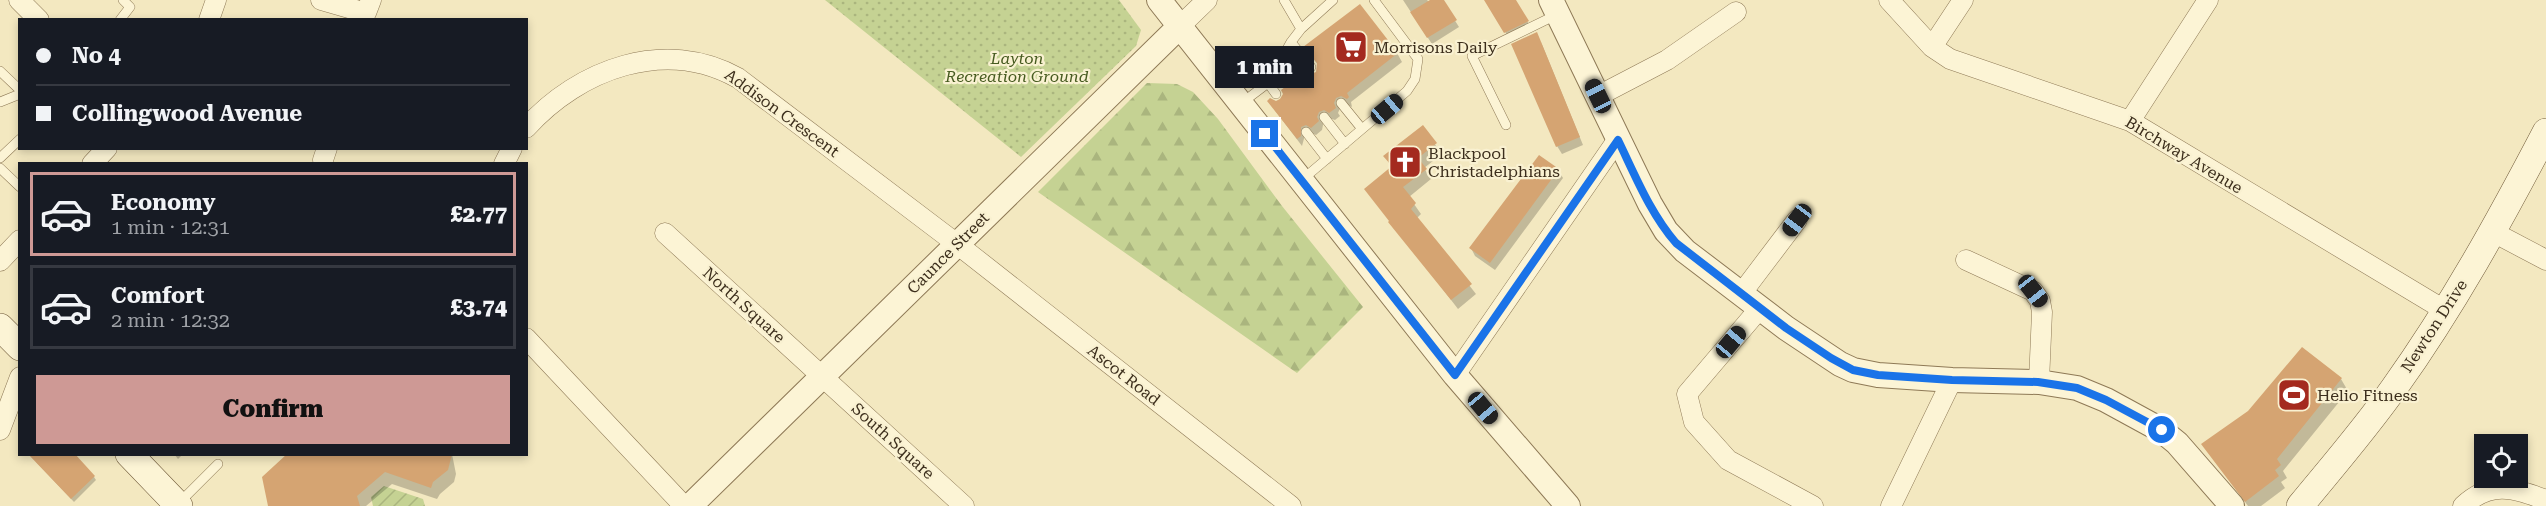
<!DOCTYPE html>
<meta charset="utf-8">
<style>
body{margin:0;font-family:"Roboto Serif",serif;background:#20242c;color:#f1f3f6;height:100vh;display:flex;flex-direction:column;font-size:22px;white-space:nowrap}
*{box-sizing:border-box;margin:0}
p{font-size:20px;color:#9ea1a6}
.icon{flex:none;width:33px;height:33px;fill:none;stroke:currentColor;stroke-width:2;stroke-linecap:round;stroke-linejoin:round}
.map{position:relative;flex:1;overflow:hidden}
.side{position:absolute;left:18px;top:162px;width:510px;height:294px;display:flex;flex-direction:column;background:#171b24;border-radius:0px;box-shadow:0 3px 9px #0003}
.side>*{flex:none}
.top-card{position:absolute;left:18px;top:18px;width:510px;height:132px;border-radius:0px;box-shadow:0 3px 9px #0003;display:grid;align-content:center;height:132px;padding:0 18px;background:#171b24}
.tools{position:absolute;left:2474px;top:434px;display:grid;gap:12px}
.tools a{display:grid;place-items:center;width:54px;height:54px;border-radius:0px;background:#171b24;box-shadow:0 3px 9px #0003;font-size:30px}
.end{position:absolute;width:27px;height:27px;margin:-14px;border:8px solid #1a73e8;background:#fff;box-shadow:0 0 0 3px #fff}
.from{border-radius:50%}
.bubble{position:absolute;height:42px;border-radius:0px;background:#171b24;box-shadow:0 3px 9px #0003;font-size:20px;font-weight:800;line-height:42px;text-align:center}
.car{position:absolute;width:18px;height:36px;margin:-18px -9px;border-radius:8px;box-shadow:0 0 4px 2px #0007;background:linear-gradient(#222 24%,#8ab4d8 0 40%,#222 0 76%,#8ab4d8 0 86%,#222 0)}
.top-card b{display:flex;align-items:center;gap:21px;height:57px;font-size:22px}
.top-card b+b{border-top:2px solid #363941}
.top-card i{width:15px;height:15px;background:#f1f3f6}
ul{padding:10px 0 0;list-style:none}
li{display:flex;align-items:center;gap:18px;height:84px;margin:0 12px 9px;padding:0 6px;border:3px solid #363941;border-radius:0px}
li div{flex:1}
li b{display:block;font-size:22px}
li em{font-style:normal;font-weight:800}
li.selected{border-color:#ce9995}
li>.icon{width:54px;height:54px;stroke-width:1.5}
.cta{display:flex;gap:12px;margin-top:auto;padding:12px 18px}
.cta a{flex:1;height:69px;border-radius:0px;background:#ce9995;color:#111;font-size:24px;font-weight:800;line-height:69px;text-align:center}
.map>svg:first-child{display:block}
</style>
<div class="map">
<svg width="2546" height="506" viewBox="0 0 2546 506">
<defs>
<pattern id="grass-dots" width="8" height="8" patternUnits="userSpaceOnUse" patternTransform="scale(1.5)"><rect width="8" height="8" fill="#c5d293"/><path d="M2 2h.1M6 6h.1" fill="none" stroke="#aab57e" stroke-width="1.8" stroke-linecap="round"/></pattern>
<pattern id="forest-firs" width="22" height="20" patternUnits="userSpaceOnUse" patternTransform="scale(1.5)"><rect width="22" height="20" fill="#c5d293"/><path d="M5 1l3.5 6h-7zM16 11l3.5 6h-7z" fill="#aab57e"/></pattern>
<pattern id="garden-furrows" width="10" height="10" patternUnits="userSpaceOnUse" patternTransform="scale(1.5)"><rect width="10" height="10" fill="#c5d293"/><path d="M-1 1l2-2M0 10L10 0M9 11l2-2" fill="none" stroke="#aab57e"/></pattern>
</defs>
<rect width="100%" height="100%" fill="#f3e8c0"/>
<path fill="url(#grass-dots)" d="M825,0H1119L1141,30L1136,46L1021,157Z"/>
<path fill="url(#forest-firs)" d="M1147,83L1177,84L1193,92L1218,119L1282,206L1363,307L1297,373L1038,192Z"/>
<path fill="url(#garden-furrows)" d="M384,486L423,499L425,506H373L371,497Z"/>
<path fill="#0003" d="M1403,0H1427L1429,2L1442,0L1459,27L1432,44Z
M1486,0H1514L1532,29L1510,40Z
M1541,42L1583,145L1562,154L1557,146Z
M1305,47L1397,53L1402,62L1351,102L1352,107L1346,104L1341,106L1338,113L1340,116L1335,120L1329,118L1324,120L1322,130L1316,135L1311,133L1305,135L1302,146L1274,109L1276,102L1317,73L1318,65Z
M1422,127L1442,154L1424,168L1431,179L1409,197L1421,214L1417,218L1476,294L1458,309L1366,189L1392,168L1385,156Z
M1539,157L1558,170L1563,178L1495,270L1475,256L1471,248Z
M2341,379L2348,391L2283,471L2287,478L2281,482L2285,488L2261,506H2248L2203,444Z
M174,454H183L178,459Z
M346,454H452L456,474L454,482L440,494L437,499L392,484L366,506H270Z
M36,462L94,477L96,480L74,502Z"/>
<path fill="#d5a472" d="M1430,0H1444L1457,20L1427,38L1410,12Z
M1484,0H1516L1529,21L1504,33Z
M1360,4L1398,53L1347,93L1349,97L1347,99L1341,96L1336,98L1334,103L1336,108L1329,113L1324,110L1319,112L1317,117L1319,121L1311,128L1306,125L1301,127V136L1297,139L1267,101L1270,98L1276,101L1280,99L1283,94L1281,90L1289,84L1292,86H1298L1300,82L1299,76L1306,71L1311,74L1316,72L1317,63L1303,47Z
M1537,32L1580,137L1556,147L1511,44Z
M1423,125L1437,143L1418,158L1427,169L1403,187L1416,203L1411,209L1472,284L1451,300L1388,222L1389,221L1364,189L1392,166L1383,156Z
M1539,155L1559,169L1490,263L1469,248Z
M2302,347L2342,378L2277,459L2281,465L2275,470L2279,476L2245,502L2201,444L2248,411Z
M28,454H75L95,476L71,499Z
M287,454H452L448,470L433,482L431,488L385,472L357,496L360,506H268L262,477Z"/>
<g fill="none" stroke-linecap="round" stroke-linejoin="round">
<g stroke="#8e7956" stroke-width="10">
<path id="service" d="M1284,0L1301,29
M120,20L130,7L123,0
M1291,42L1311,67
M1280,63L1294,80
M0,71L20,90
M1268,83L1276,94
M0,102L20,94
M1243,102L1268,83L1291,42L1301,29L1333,0
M1341,103L1362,129
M1324,117L1345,144
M1506,125L1472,56L1556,15
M1306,132L1327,159
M0,158L20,139
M0,168L20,187
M1303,179L1407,91L1415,79L1418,59L1374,0
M179,503L218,464"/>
</g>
<g stroke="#8e7956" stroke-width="21">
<path id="minor" d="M19,0L39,20
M321,0L366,13L371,0
M1889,0L1932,47L1950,59L2130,121L2446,311
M209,20L216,0
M1179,27L1207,0
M1932,47L1963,0
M1598,96L1667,60L1736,12
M2130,121L2208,0
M526,128C579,69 665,37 738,78L957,244L1291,506
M323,160L327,148
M92,164L107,148
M504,164L512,148
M2493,232L2546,260
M665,233L964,506
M1966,260L2033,291L2040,301L2042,312L2039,382
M0,261L20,240
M1741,294L1797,220
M1760,308L1687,394L1694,422L1728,460L1813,506
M526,338L684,506
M1455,375L1618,139
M0,430L20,377
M1891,506L1952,380
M2463,506C2491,480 2513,488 2546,500"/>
</g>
<g stroke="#8e7956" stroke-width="26">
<path id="tertiary" d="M1159,0L1455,375L1568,506
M1551,0L1650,204L1666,231L1685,251L1786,328L1840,364L1853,370L1878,375L1952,380L2039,382L2077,388L2106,400L2161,430L2177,443L2232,506
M690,506L1179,27"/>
</g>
<g stroke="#705a39" stroke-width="28">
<path id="secondary" d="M0,327L20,347
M129,454L179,506
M2300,506C2332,467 2365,429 2394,388C2452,307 2500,220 2546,132"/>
</g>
<use href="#service" stroke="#fcf4d5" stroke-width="9"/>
<use href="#minor" stroke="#fcf4d5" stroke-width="20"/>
<use href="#tertiary" stroke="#fcf4d5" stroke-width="24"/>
<use href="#secondary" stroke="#fcf4d5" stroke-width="27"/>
</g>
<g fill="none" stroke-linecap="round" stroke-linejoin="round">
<path stroke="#1a73e8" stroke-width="8" d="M1265,134L1455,375L1618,140C1635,175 1650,213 1676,243L1786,328L1831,358L1853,370L1878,375L1952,380L2038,382L2077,388L2106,400L2162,430"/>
</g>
<defs>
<g id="supermarket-square" transform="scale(1.725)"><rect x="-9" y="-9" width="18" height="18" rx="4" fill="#a42a1f" stroke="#f9f1d1"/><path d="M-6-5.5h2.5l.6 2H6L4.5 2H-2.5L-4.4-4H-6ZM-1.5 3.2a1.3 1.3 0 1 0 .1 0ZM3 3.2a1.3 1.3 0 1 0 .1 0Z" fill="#fff"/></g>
<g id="church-square" transform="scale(1.725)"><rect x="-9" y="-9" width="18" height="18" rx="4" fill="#a42a1f" stroke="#f9f1d1"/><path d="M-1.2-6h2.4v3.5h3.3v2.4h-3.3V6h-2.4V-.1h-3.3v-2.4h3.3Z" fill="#fff"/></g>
<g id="stadium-square" transform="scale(1.725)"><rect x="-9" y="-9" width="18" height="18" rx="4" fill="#a42a1f" stroke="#f9f1d1"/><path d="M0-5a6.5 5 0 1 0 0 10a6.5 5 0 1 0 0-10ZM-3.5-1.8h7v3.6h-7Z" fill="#fff"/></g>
</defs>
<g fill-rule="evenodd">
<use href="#supermarket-square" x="1351" y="47"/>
<use href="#church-square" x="1405" y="162"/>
<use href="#stadium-square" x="2294" y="395"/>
</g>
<g text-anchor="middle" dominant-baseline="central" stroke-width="4.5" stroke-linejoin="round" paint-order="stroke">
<g font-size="16" fill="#3c2e1c" stroke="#f9f1d1" text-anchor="start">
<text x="1374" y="47">Morrisons Daily</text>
<text x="1428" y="153">Blackpool<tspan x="1428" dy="18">Christadelphians</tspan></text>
<text x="2317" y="395">Helio Fitness</text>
</g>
<g font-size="16" font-style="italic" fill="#475b20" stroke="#f9f1d1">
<text x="1017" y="58">Layton<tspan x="1017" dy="18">Recreation Ground</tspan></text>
</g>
<g font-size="16" fill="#3c2e1c" stroke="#f9f1d1">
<text transform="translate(782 113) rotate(36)">Addison Crescent</text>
<text transform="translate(2184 155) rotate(31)">Birchway Avenue</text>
<text transform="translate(948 253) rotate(-45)">Caunce Street</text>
<text transform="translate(744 305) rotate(42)">North Square</text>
<text transform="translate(2434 326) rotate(-57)">Newton Drive</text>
<text transform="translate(1124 375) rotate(38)">Ascot Road</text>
<text transform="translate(893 441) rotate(42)">South Square</text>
</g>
</g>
</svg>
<div class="tools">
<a><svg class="icon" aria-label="locate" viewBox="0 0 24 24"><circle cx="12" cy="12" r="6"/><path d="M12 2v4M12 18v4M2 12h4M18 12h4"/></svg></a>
</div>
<i class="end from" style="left:2162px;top:430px"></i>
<i class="end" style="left:1265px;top:134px"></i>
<div class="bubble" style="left:1215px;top:46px;width:99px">1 min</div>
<i class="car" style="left:1598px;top:96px;rotate:334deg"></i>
<i class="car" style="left:1387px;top:109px;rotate:50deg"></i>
<i class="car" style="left:1797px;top:220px;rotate:217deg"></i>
<i class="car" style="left:2033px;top:291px;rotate:142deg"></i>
<i class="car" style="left:1731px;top:342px;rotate:40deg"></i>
<i class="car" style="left:1483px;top:408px;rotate:140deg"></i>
<div class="top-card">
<b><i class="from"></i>No 4</b>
<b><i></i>Collingwood Avenue</b>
</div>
<section class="side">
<ul>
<li class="selected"><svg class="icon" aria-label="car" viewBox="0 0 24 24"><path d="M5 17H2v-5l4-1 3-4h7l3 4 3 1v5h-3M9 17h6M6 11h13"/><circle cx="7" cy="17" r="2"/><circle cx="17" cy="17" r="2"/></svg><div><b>Economy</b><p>1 min · 12:31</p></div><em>£2.77</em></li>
<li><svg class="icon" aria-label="car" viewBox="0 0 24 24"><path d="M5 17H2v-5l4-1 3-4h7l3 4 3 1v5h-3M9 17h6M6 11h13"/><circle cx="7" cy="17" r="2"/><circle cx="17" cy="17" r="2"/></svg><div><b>Comfort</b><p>2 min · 12:32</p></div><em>£3.74</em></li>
</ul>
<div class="cta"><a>Confirm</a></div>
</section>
</div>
